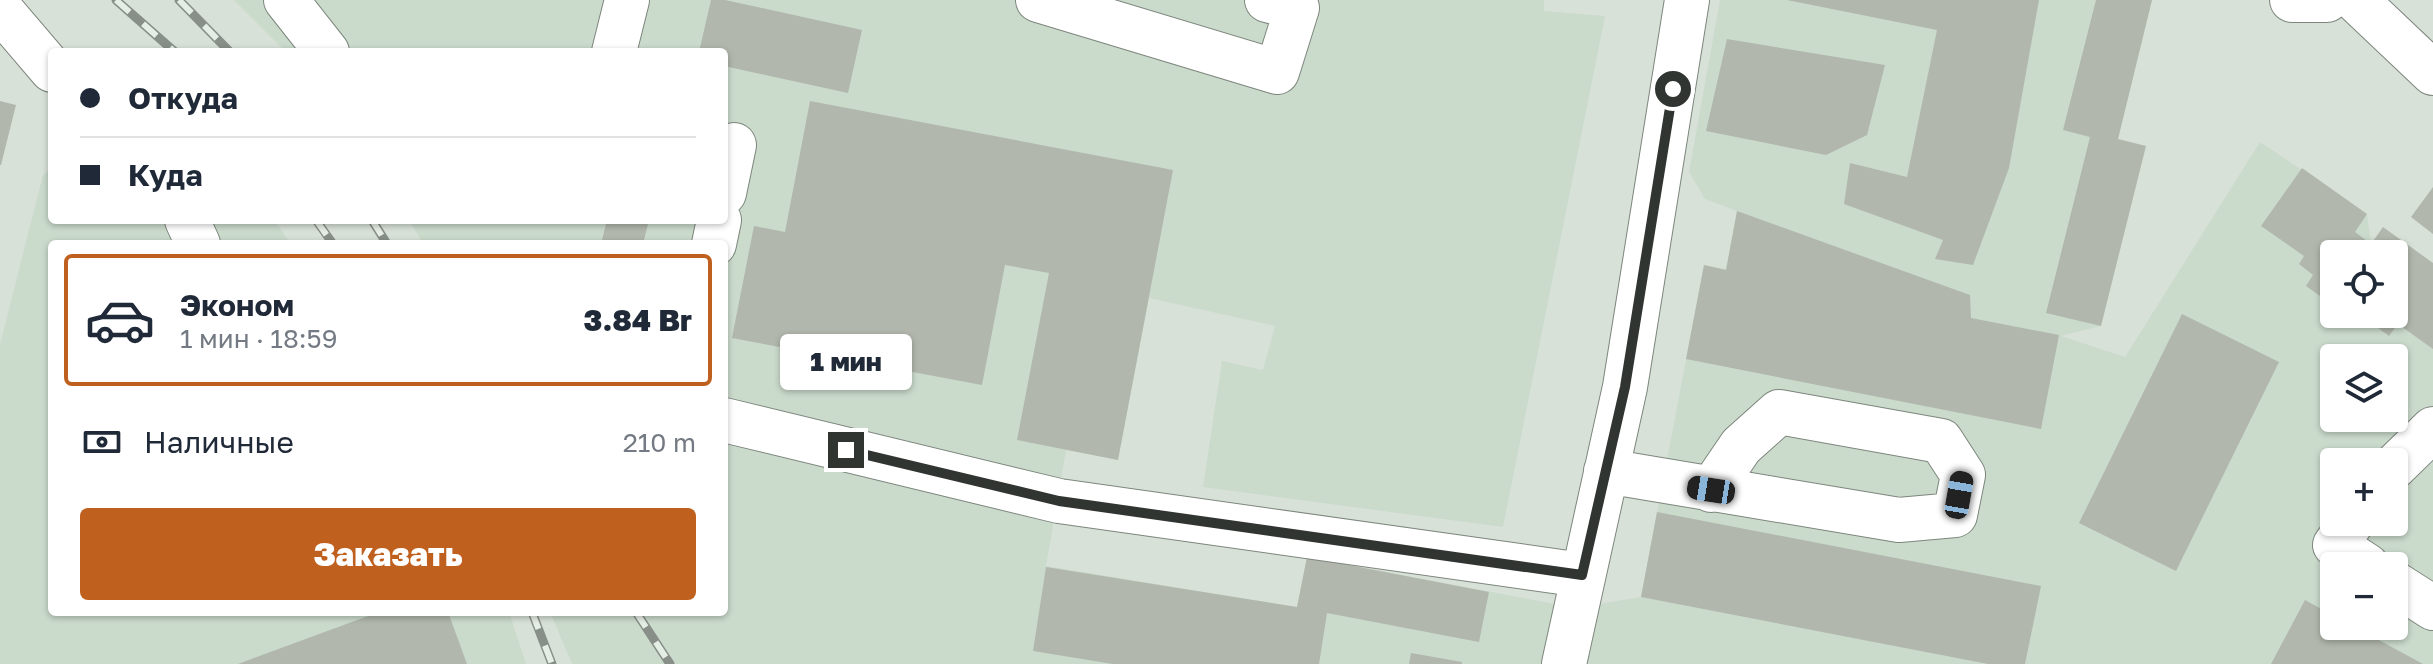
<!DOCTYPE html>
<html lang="ru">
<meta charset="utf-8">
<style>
body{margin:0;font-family:"Golos Text",sans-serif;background:#f2f2f3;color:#1f2937;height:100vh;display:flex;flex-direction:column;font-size:30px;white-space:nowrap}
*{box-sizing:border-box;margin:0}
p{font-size:26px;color:#747a83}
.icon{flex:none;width:44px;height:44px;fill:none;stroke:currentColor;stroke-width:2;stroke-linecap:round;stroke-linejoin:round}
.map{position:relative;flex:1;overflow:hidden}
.panel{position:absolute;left:48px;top:240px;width:680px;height:376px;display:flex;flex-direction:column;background:#fff;border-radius:8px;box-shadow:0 2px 6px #0004}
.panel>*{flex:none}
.hud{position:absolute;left:48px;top:48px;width:680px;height:176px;border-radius:8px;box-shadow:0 2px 6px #0004;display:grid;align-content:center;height:176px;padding:0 32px;background:#fff}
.fabs{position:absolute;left:2320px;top:240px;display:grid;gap:16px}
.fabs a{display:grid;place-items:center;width:88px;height:88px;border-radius:8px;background:#fff;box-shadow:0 2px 6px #0004;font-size:40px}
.end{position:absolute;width:36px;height:36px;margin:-18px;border:10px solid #313532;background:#fff;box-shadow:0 0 0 4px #fff}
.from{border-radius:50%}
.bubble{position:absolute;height:56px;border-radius:8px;background:#fff;box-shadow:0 2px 6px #0004;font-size:26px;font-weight:800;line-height:56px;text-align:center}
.car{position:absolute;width:24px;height:48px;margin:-24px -12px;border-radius:10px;box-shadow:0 0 6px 2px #0007;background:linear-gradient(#222 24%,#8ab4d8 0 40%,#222 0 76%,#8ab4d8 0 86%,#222 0)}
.hud b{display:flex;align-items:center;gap:28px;height:76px;font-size:30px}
.hud b+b{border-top:2px solid #e0e1e3}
.hud i{width:20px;height:20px;background:#1f2937}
ul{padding:14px 0 0;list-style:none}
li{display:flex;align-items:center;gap:24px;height:132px;margin:0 16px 12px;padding:0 16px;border:4px solid transparent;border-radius:8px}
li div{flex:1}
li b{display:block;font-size:30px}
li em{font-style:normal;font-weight:800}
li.current{border-color:#c0601f}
li>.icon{width:72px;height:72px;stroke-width:1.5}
.pay{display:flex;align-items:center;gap:20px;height:88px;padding:0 32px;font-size:30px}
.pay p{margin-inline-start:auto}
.action{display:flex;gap:16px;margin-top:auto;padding:16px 32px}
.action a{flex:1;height:92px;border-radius:8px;background:#c0601f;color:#fff;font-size:32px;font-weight:800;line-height:92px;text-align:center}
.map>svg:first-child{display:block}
</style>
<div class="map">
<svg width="2433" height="664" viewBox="0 0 2433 664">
<rect width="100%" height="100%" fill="#d8e1d8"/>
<path fill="#cadacb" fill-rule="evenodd" d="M234,0H1544V11L1605,16L1503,527L1203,487L1222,361L1263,370L1275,326L1149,298L1118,460L1066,450L1046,566L1297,607L1307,557L1576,608L1641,597L1704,265L1726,269L1737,211L1705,199L1689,172L1720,0H2152L2118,139L2143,156L2101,326L2061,336L2125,357L2260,142L2367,214L2371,244L2433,269V664H572L550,612H724V244H423L409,220H724V52H286ZM2334,254H2394V314H2334ZM2334,358H2394V418H2334ZM2334,462H2394V522H2334ZM2334,566H2394V626H2334Z
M52,167V220H274L291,244H52V612H509L526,664H0V344L43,175Z"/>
<path fill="#b1b7ac" d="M711,0H725L862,30L848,93L724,66V52H699Z
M1787,0H2039L2009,168L1973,265L1935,259L1943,240L1844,204L1850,163L1907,177L1937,30Z
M2096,0H2152L2118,139L2146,146L2101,326L2046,313L2090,137L2063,130Z
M1727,39L1885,65L1867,135L1826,155L1706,131Z
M0,101L16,105L1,165H0Z
M810,101L1173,170L1118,460L1017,440L1049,273L1005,265L982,385L732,338L754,226L785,232Z
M2302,168L2367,214L2355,232L2371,244L2383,227L2433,263V349L2398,324L2389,336L2359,314H2394V254H2334V306L2306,286L2313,275L2299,264L2304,256L2261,226Z
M2433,187V234L2411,217Z
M1737,211L1970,295L1971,318L2059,335L2041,429L1686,359L1704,265L1726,270Z
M607,220H649L643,244H601Z
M2182,314L2279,362L2176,571L2079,523Z
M1657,512L2041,586L2025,664H1988L1641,597Z
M1307,557L1489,592L1479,642L1327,613L1319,664H1113L1033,651L1046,567L1297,607Z
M2305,600L2334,616V626H2353L2423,664H2271Z
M379,612H448L467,664H238Z
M1411,653L1462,662V664H1409Z"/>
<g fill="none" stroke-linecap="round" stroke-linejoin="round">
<g stroke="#7d867d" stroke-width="46">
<path id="minor" d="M286,0L327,52
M1038,0L1277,72L1297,8L1267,0
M2292,0H2327
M2356,0L2433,73
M0,9L52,70
M614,52L627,0
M724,193L734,145
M187,220L198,244
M714,244L719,220
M724,420L1059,501L1582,575
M2394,467L2433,429
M1606,471L1899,520L1955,515L1963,475L1941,441L1779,412L1741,446L1711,490
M2352,522L2335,545L2367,566
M2394,583L2433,608
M1564,664L1625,387L1687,0"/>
</g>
<use href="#minor" stroke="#fff" stroke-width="44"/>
<g stroke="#888e88" stroke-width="9">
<path id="rail" d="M116,0L175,52
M179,0L230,52
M316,220L333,244
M372,220L387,244
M532,612L552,664
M636,612L670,664"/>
</g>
<use href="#rail" stroke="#e5eee5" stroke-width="6" stroke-dasharray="18" stroke-linecap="butt"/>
</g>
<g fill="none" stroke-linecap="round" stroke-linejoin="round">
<path stroke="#313532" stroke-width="10" d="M846,450L1059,501L1582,575L1625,387L1673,89"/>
</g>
</svg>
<div class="fabs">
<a><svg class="icon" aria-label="locate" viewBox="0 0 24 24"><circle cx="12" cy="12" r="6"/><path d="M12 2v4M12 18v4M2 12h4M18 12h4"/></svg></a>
<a><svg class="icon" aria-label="layers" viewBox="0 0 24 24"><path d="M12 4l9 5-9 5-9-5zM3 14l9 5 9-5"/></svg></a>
<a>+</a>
<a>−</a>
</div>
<i class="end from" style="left:1673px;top:89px"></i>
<i class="end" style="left:846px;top:450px"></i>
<div class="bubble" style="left:780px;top:334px;width:132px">1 мин</div>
<i class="car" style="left:1711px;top:490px;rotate:279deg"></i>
<i class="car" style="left:1959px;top:495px;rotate:10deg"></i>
<div class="hud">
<b><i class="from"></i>Откуда</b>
<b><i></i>Куда</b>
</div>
<section class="panel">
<ul>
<li class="current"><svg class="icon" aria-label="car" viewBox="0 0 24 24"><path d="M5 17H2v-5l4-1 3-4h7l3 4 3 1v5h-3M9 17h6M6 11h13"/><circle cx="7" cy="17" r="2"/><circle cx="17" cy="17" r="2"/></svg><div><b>Эконом</b><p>1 мин · 18:59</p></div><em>3.84 Br</em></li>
</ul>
<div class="pay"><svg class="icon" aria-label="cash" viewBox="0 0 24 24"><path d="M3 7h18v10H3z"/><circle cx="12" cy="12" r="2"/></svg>Наличные<p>210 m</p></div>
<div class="action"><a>Заказать</a></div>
</section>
</div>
